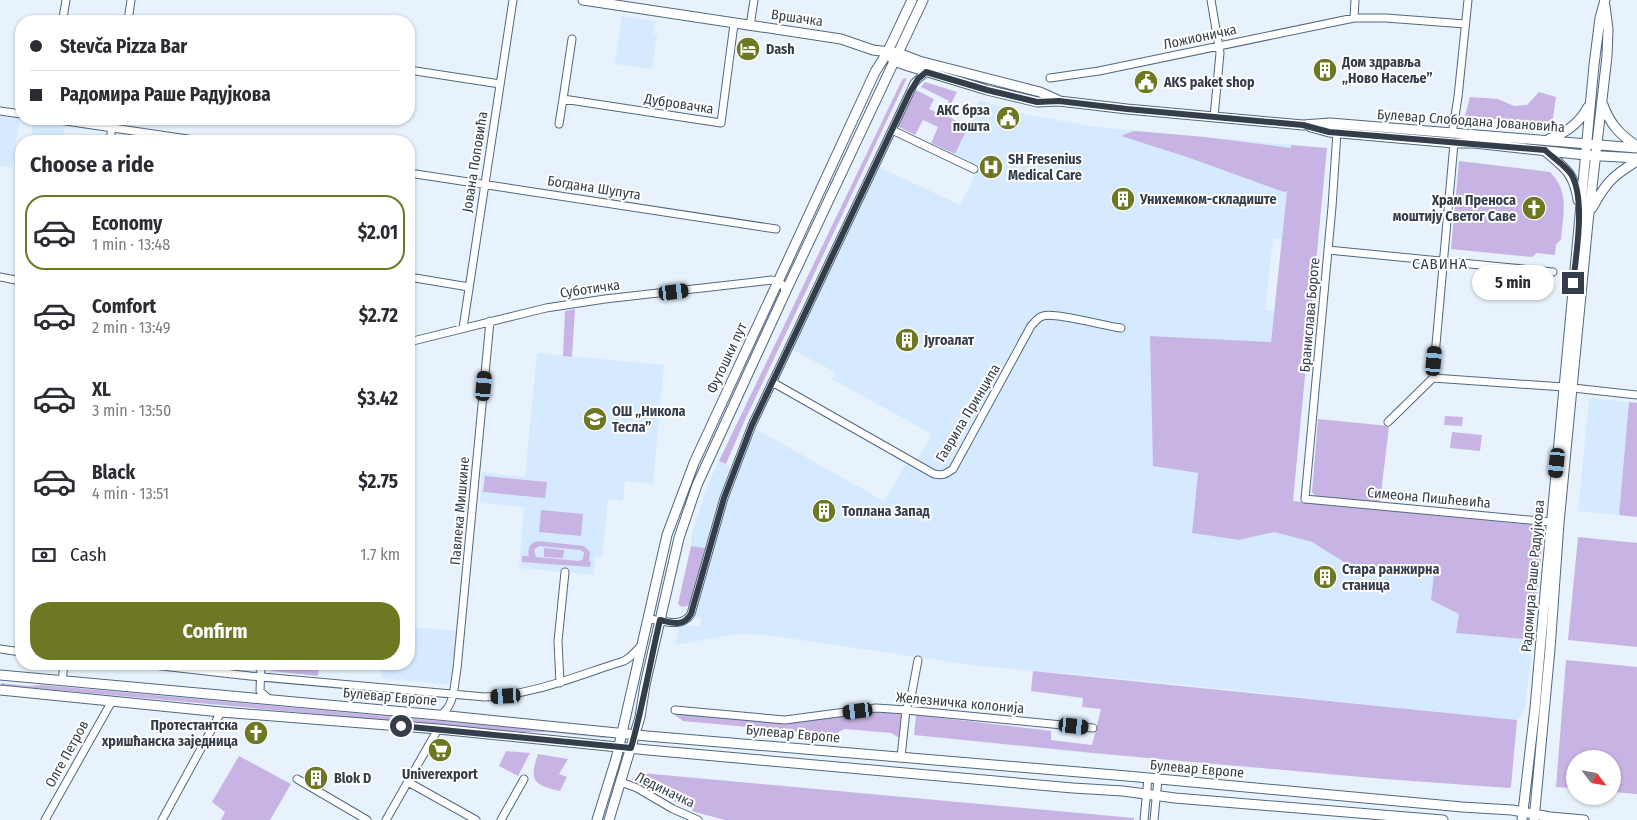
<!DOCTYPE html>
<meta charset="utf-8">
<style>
body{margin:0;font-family:"Fira Sans Condensed",sans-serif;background:#f2f2f3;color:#2b2b33;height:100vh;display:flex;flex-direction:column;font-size:19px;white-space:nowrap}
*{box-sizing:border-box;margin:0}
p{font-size:16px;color:#7c7c81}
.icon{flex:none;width:28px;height:28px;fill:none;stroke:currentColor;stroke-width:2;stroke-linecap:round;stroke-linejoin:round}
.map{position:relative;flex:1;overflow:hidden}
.sheet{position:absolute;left:15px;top:135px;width:400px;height:535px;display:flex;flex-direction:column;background:#fff;border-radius:20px;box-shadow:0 1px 4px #0004}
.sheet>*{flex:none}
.banner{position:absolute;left:15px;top:15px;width:400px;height:110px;border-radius:20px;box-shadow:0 1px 4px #0004;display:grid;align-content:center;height:110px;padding:0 15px;background:#fff}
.needle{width:32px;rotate:121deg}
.buttons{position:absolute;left:1566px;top:750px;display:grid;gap:10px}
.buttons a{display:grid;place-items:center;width:55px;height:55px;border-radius:50%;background:#fff;box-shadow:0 1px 4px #0004;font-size:25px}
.end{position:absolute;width:22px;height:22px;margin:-11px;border:6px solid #333e4a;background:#fff;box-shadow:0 0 0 2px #fff}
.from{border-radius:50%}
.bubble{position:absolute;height:35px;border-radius:18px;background:#fff;box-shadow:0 1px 4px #0004;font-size:16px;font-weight:700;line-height:35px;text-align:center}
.car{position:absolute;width:15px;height:30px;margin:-15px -8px;border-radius:6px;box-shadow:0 0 4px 1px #0007;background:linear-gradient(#222 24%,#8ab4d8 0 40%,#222 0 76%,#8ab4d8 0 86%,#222 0)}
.banner b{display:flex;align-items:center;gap:18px;height:48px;font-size:19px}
.banner b+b{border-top:1px solid #e1e1e2}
.banner i{width:12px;height:12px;background:#2b2b33}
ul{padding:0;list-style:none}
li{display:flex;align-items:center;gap:15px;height:75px;margin:0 10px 8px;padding:0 5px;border:2px solid transparent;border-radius:20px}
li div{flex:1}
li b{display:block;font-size:19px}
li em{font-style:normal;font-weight:700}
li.current{border-color:#6e7823}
li>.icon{width:45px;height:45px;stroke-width:1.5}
h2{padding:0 15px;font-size:22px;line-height:60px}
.pay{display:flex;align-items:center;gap:12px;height:55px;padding:0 15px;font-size:19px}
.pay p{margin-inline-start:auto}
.action{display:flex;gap:10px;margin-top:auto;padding:10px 15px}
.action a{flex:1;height:58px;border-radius:20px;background:#6e7823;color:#fff;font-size:20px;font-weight:700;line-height:58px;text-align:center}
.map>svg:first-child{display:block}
</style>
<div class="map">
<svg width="1637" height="820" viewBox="0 0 1637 820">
<rect width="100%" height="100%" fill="#e7f2fd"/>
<path fill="#d6eaff" d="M622,16L655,21L653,33L657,34L652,69L615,64Z
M979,100L1028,115L1097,127L1291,145L1282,239H1273L1265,310L1274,311L1271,342L1150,336L1198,473L1192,533L1239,540L1274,532L1312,542L1347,564L1435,573L1459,614L1456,633L1533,640L1525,708L1517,720L1109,677L978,666L766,635L737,634L675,645L679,625L700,626L701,617H696L709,556L728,495L754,428L884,501L906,464L913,467L932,434L832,379L835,372L791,349L877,166L960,205L980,166L955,154L968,127Z
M0,115L20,119L12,168L0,166Z
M33,122L65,126L63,141H30Z
M537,353L664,365L653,484L625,481L623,501L608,499L602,557H595L594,575L519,568L524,507L480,503L482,472L525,477Z
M1589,398L1629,402L1619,515L1578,511Z
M719,461L730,467L705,548L691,546L692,533L708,484Z
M410,627L458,631L450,685L381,678L382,664H409Z"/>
<path fill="#c8b4e4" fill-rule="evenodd" d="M907,78L744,422L726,464L719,461L901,82L903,79Z
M925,82L957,92L945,115L968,127L955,154L931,143L938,127L923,120L915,135L897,126L914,89L934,99L929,109L942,115L949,101L921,87Z
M1539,92L1556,97L1552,125L1465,116L1470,97L1498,99L1514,106L1527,105Z
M1134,131L1205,137L1291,148V145L1327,148L1293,501L1544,526L1533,640L1456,633L1459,614L1431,600L1434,573L1347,564L1312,542L1274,532L1239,540L1192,533L1198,473L1153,466L1150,336L1271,342L1287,191L1284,192L1187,157L1121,136Z
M1459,161L1550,172C1570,192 1563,214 1561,240L1556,244L1555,255L1537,253L1532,257L1451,249Z
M575,309L572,357L563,356L565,311Z
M1629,402L1637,403V517L1619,515Z
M1445,416L1463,417L1462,426L1444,425Z
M1318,419L1389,426L1380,502L1317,497L1312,492Z
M1452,432L1482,435L1480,451L1450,448Z
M485,476L547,482L545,498L483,492Z
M541,510L583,514L581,536L539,532Z
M1578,537L1637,543V647L1568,640Z
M538,541L584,546L590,552L589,561L591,562L590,567L522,562V556H529C527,548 530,543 538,541ZM539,546L580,550L584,552L583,559L579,561L536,557L534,550Z
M691,546L705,548L691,605L682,607L678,604Z
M544,548L564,550L563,558L544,557Z
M1566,660L1637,667V794L1613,792L1612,759H1575V788L1556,787Z
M272,664H319L318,676L271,671Z
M1033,671L1517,720L1511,787L1509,788L1384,779L1103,754L914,735L916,715L1051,731V740L1092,745L1101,709L1082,707L1083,698L1031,691Z
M1,683L28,686L43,685L606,736V738L548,732H514L1,685Z
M877,712L903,714L899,738L891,733L845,729L832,735L683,721L672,713L784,724Z
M506,751L530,753L518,776L499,766Z
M538,754L568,759L559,774L567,777L560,791C533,785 529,780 538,754Z
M239,756L291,784L270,820H221L225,812L212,802Z
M642,773L1134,818V820H725L695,812L631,779Z"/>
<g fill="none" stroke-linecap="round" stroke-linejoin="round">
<g stroke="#516881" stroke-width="9">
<path id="minor" d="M1211,0L1220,53L1214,117
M63,18L66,0
M1354,18L1355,0
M128,21L131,0
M750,26L754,0
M572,39L563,99L721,123L734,24
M409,70L500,84
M1050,78L1099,71L1354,18H1386L1465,24
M0,111L21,114
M52,119L201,141
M559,124L563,99
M892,130L974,169
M1337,132L1332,207L1305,499L1551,522
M1452,134L1458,97L1468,0
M110,141L113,119
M1454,143L1433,378L1564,387L1637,395
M409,173L776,229
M1328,250L1553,272
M0,277L21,281
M409,277L469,287
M463,328L513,0
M409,342L546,308L605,299L772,280C780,282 785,284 785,293
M772,382L934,474C943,476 946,474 953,469L1031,326C1034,323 1038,317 1043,316C1054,312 1105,326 1121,328
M1388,422L1433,378
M648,619C663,620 681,629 691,614L724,498L752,425L910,92L914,83L926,72
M0,649L21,652
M144,664L250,676L485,697C534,695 578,675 624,661L630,657L641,646
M261,664L260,691L269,699
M62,681L64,664
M560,683L558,641L565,572
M675,710L785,720L876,708L906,710L1093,728
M440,715C455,707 454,684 457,669L490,321
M901,757L906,710L912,692L918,660
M297,779L367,820
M408,782L476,820
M621,782L637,788L673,809L698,820
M45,820L112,701
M162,820L221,712
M386,820L438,729
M501,820L524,779
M1144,820L1148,778
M1154,820L1158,779"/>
</g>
<g stroke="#516881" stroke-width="11">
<path id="tertiary" d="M583,0L841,39L873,50L898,53L919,61L1040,92L1058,100
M890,56L894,61L908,66L987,90L1037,102L1059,101L1127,109L1303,125L1330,123L1637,148
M1603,105C1610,124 1620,135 1637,146
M1311,127L1329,132L1454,143H1474L1585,155L1637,158
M1549,139C1566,133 1579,124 1588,107
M1545,151C1565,168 1574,173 1578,200
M1592,208C1606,183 1612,176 1637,161
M1522,820L1535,708L1547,571L1594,65L1600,18L1605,0
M1534,820L1550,649L1559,523L1588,222L1607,56L1608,29L1605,6"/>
</g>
<g stroke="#516881" stroke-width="11">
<path id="secondary" d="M0,675L449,716L647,736L1127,776L1462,807L1512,810L1550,817L1584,820
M0,690L221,712L438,729L648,750L1073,788L1123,791L1175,798L1443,820
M597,820L616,759L667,535L694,463L875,72L887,53L912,0
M609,820L640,717L645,685L679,538L697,485L785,293L923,0"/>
</g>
<use href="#minor" stroke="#fff" stroke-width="7"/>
<use href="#tertiary" stroke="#fff" stroke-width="9"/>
<use href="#secondary" stroke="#fff" stroke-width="9"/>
</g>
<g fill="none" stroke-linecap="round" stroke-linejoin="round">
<path stroke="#333e4a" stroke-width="6" d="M401,726L631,748C643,706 650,662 660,620C673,623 683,627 691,614L724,498L752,425L910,92L918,79L926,72L987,90L1037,102L1059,101L1127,109L1303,125L1329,132L1545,150C1553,158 1565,165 1571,174C1586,198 1576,256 1573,283"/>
</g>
<defs>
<g id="hotel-disc" transform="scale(1.25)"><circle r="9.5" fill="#6e7823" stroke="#fff"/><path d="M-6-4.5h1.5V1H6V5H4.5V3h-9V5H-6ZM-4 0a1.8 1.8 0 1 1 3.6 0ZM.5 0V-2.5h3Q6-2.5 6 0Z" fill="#fff"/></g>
<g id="building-disc" transform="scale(1.25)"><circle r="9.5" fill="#6e7823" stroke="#fff"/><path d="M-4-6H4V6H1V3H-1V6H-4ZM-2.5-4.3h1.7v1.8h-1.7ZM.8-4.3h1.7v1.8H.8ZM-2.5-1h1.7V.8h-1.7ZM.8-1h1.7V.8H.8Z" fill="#fff"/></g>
<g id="civic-disc" transform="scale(1.25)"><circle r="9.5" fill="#6e7823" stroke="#fff"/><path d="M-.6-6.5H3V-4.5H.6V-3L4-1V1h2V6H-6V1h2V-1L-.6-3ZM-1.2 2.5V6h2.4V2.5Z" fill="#fff"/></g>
<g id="hospital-disc" transform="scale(1.25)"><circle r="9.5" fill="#6e7823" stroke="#fff"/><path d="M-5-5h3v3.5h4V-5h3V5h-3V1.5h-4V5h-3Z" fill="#fff"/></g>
<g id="church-disc" transform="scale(1.25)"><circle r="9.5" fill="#6e7823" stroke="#fff"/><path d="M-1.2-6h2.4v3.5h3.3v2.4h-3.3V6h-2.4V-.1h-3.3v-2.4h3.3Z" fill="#fff"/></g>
<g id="school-disc" transform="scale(1.25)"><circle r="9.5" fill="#6e7823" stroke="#fff"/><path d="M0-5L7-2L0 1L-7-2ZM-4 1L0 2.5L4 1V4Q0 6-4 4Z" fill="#fff"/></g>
<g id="supermarket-disc" transform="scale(1.25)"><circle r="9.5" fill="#6e7823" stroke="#fff"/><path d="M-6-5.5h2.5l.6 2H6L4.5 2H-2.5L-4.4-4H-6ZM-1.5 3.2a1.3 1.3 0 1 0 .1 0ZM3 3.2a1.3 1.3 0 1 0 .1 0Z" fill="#fff"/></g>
</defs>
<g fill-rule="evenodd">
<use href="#hotel-disc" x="748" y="49"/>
<use href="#building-disc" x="1325" y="70"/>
<use href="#civic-disc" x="1146" y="82"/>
<use href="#civic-disc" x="1008" y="118"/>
<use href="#hospital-disc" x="991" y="167"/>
<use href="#building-disc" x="1123" y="199"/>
<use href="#church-disc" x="1534" y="208"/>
<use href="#building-disc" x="907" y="340"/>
<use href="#school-disc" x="595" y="419"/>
<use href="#building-disc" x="824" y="511"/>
<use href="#building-disc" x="1325" y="577"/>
<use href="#church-disc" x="256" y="733"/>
<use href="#supermarket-disc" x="440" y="750"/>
<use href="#building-disc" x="316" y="778"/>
</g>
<g text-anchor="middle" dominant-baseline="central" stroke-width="4" stroke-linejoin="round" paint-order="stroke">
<g font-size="14" fill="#333e4a" stroke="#fff">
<text transform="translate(797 18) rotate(8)">Вршачка</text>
<text transform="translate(1200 37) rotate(-12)">Ложионичка</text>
<text transform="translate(679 104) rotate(9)">Дубровачка</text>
<text transform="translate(1471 121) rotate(4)">Булевар Слободана Јовановића</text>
<text transform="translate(475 162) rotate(-81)">Јована Поповића</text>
<text transform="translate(594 188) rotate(9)">Богдана Шупута</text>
<text transform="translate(590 289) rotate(-8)">Суботичка</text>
<text transform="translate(1310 315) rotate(-85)">Бранислава Бороте</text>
<text transform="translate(727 358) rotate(-65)">Футошки пут</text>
<text transform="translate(968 413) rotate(-59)">Гаврила Принципа</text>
<text transform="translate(1429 498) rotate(5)">Симеона Пишћевића</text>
<text transform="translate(460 511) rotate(-85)">Павлека Мишкине</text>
<text transform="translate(1533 576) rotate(-85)">Радомира Раше Радујкова</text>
<text transform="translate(390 697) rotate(5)">Булевар Европе</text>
<text transform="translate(960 703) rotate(5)">Железничка колонија</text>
<text transform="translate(793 734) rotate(5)">Булевар Европе</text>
<text transform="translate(67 754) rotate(-61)">Олге Петров</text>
<text transform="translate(1197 769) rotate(5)">Булевар Европе</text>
<text transform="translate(665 790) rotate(26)">Лединачка</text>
</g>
<g font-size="14" font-weight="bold" fill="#333e4a" stroke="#fff" text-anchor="start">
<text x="766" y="49">Dash</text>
<text x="1342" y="62">Дом здравља<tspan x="1342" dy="16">„Ново Насеље”</tspan></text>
<text x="1164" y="82">AKS paket shop</text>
<text x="990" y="110" text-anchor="end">АКС брза<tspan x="990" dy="16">пошта</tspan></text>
<text x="1008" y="159">SH Fresenius<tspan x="1008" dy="16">Medical Care</tspan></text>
<text x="1140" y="199">Унихемком-складиште</text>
<text x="1516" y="200" text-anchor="end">Храм Преноса<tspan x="1516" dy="16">моштију Светог Саве</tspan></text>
<text x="924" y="340">Југоалат</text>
<text x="612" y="411">ОШ „Никола<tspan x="612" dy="16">Тесла”</tspan></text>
<text x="842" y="511">Топлана Запад</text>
<text x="1342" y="569">Стара ранжирна<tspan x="1342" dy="16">станица</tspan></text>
<text x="238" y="725" text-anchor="end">Протестантска<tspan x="238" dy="16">хришћанска заједница</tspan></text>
<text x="440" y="774" text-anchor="middle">Univerexport</text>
<text x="334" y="778">Blok D</text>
</g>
<g font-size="15" letter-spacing="1" fill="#333e4a" stroke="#fff">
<text x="1440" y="264">САВИНА</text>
</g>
</g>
</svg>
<div class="buttons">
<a><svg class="needle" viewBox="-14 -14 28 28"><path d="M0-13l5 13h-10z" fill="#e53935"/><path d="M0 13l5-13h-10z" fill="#7c7c81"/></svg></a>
</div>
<i class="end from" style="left:401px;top:726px"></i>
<i class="end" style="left:1573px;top:283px"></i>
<div class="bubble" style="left:1472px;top:265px;width:82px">5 min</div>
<i class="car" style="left:674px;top:292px;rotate:83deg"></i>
<i class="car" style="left:1434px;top:361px;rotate:5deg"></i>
<i class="car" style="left:484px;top:386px;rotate:5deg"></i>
<i class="car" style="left:1557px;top:463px;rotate:186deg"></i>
<i class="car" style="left:506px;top:696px;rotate:267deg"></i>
<i class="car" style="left:858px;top:711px;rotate:263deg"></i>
<i class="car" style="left:1074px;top:726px;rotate:96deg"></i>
<div class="banner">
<b><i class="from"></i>Stevča Pizza Bar</b>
<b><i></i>Радомира Раше Радујкова</b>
</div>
<section class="sheet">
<h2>Choose a ride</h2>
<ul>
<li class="current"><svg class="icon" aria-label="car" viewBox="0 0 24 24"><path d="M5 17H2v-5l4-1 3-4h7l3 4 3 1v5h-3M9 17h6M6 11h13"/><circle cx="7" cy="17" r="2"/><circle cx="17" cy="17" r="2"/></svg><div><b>Economy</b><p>1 min · 13:48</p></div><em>$2.01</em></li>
<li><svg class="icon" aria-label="car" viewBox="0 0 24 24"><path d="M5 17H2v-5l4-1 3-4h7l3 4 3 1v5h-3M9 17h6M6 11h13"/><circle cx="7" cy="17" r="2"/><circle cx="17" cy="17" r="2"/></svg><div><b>Comfort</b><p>2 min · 13:49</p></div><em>$2.72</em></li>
<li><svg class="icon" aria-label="car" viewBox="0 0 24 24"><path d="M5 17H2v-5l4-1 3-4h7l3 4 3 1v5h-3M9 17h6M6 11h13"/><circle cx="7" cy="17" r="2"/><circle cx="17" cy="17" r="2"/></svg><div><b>XL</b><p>3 min · 13:50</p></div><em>$3.42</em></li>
<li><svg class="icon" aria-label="car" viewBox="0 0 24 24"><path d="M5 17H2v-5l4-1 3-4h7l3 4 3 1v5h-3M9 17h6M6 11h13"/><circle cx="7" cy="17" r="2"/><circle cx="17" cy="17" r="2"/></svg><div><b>Black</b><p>4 min · 13:51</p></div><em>$2.75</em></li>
</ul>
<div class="pay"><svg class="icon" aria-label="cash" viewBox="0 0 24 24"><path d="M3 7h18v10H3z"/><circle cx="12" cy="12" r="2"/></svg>Cash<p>1.7 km</p></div>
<div class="action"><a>Confirm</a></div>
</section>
</div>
